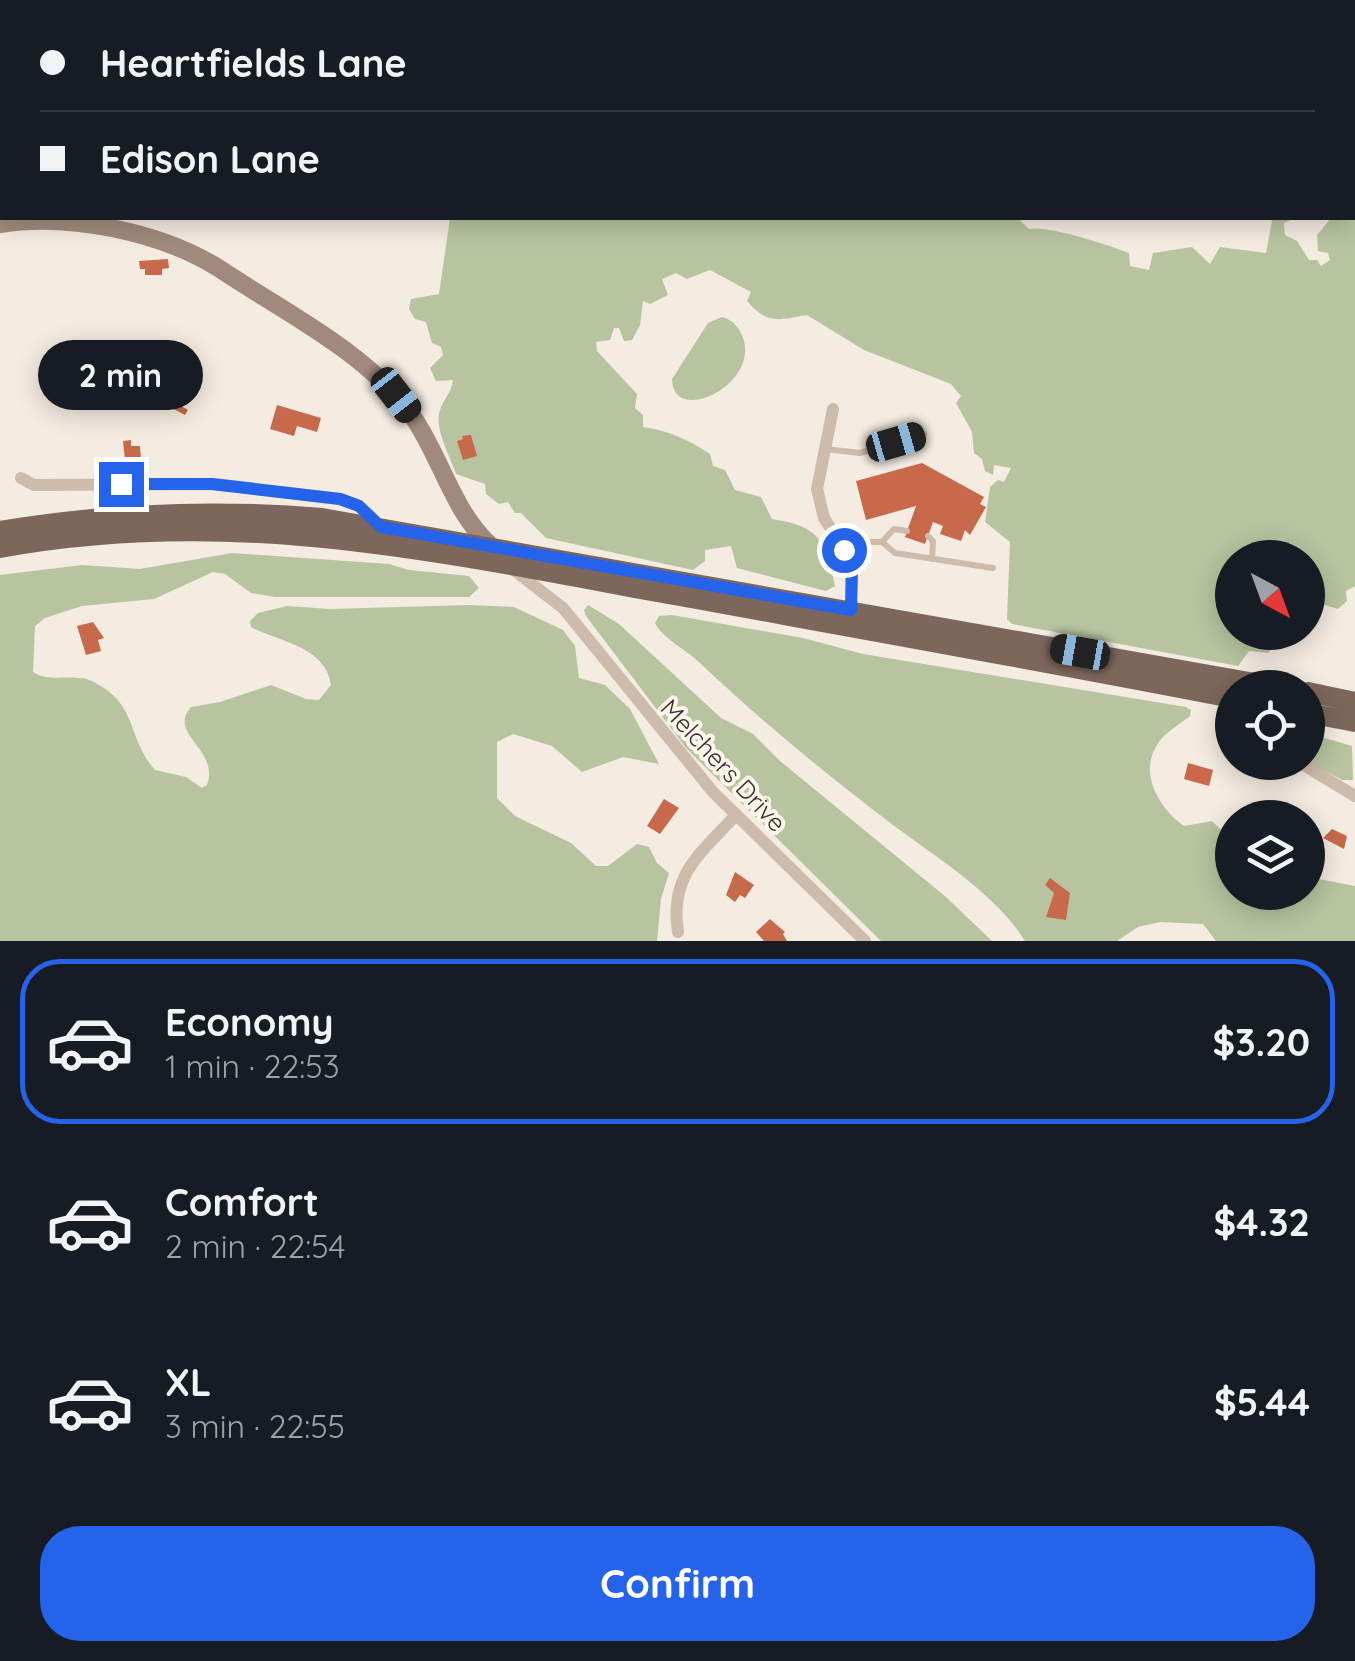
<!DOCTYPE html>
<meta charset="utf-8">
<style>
body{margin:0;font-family:Quicksand,sans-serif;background:#242831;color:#f1f3f6;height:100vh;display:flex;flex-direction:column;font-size:38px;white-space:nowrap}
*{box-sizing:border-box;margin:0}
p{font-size:32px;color:#9ea1a6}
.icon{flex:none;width:55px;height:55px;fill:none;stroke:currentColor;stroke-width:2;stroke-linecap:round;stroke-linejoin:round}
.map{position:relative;height:941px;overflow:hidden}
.drawer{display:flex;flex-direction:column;background:#171b24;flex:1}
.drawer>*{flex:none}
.banner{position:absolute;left:0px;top:0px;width:1355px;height:220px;box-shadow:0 5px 25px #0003;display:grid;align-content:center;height:220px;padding:0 40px;background:#171b24}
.needle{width:65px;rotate:139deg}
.fabs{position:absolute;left:1215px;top:540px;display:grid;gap:20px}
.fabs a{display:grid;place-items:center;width:110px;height:110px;border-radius:50%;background:#171b24;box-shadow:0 5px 25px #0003;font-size:50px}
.end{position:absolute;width:45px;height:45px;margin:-22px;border:12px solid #2563eb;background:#fff;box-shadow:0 0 0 5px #fff}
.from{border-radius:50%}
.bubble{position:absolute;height:70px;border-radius:35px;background:#171b24;box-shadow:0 5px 25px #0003;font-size:32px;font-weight:800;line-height:70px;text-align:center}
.car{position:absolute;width:30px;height:60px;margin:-30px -15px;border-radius:12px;box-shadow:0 0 8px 2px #0007;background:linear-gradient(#222 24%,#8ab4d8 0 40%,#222 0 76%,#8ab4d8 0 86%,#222 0)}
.banner b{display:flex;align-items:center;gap:35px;height:95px;font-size:38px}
.banner b+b{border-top:2px solid #363941}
.banner i{width:25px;height:25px;background:#f1f3f6}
ul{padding:18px 0 0;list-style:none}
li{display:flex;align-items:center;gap:30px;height:165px;margin:0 20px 15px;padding:0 20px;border:5px solid transparent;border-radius:40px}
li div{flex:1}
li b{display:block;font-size:38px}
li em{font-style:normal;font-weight:800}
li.current{border-color:#2563eb}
li>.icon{width:90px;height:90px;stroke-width:1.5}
.button{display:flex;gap:20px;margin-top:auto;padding:20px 40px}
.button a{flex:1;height:115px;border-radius:40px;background:#2563eb;color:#fff;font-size:40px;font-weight:800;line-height:115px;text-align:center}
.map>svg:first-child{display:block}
</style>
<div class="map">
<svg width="1355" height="941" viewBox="0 0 1355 941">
<rect width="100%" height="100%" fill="#f4ebe1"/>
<path fill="#b8c4a0" d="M183,0H749L184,2Z
M1355,185V586L1346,591L1347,601L1338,609L1318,603L1310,605L1308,558H1232V632L1281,633L1282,637L1268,653L1249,651L1238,666L1012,624L1007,619L1010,542L985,522L990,487L998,480L1004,482L1011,468L994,465L993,475L985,471L982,459L974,453L972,432L956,403L961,396L951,384L864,350L807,315C778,320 768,325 747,301L751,292L710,270L687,279L676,273L662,279L668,295L650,304L643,301L640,325L632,340L624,341L619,328H614L610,340L596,342L597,351L637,394L635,408L643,415V427C669,431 688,439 710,454L713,466L725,470L735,490L761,497L772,519C819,526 827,541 835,586L826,591L737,568L731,546L705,550V561L693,570L546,538L521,513H515L508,502L499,504L486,494L485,484L456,474C450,456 434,429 440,410C444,398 451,394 453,380L436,381L430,368L443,355L441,347L432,343L426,322L415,319L409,309L411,299L439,294L450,218H1018L1029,229C1047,225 1109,245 1129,253L1130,266L1149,270L1153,253L1192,247L1210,264L1220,247L1266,253L1272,221L1269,218H1296L1284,223L1285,235L1297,241L1309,260H1317L1321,266L1330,260L1328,253L1318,251L1317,235L1331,218H1352Z
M722,317C733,320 739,327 743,338C760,384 673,427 672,379L708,323Z
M232,553L389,564L409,570L469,576L479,588L469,597H275L251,593L225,574L213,572L154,599L82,606L45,618L35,626L33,672C51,684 74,672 94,682C139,705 126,737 155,770L186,777L202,788L207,785C220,749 167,735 191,707L220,702L271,685L306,699L319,700L331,685C326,646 278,642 251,627L250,621L258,613L287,606L330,609L468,605L514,607L563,630L575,646L579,678L605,685L630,709L659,764L623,757L582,772L552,746L513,734L497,742V798L515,816L571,843L596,866H608L637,844L649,847L657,863L669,873L661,899L657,941H0V575L82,565L140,569Z
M588,605L619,624L721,718L753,734L780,761L946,897L992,941H881L686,748L586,616L584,610Z
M672,615L803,638L863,654L1186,707L1191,710L1190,716C1180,724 1166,732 1159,742C1137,772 1159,808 1184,826L1212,821L1232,841V892H1308V882L1319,879L1355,886V941H1216L1203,924L1160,922L1138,927L1117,941H1025C997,895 936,857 893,825C826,774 761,721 700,663C687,650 663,639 655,623L659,616Z
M1308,733L1352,746L1353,780H1342L1308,762Z"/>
<path fill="#c8694b" d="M168,259L169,268L162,269V275H145V269H140L139,261Z
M155,391L188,410L185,415L151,397Z
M277,405L321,418L317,432L297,426L294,436L270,429Z
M471,435L477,456L463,460L457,441L463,439L462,436Z
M131,440V446H140L141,459L125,460L123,441Z
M922,463L984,497L980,504L986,507L970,535L965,530L961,541L940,534L943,526L933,522L925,544L905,537L916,506L866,520L856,481Z
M93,622L104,638L98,640L101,651L86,655L77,626Z
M1188,763L1213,770L1209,786L1184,779Z
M664,799L679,808L660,834L647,826Z
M1274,801L1299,813L1297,818H1266Z
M1332,829L1347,836L1344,849L1323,838Z
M735,872L754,885L745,898L740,895L735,902L726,895Z
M1050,878L1070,893L1066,920L1046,917L1054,893L1045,885Z
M770,919L785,932L783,934L787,941H764L756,932Z"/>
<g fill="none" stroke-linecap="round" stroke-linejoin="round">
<path stroke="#cdbbac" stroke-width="6" d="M825,449L860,453L924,434
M928,536L933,541L932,559
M882,542L894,529L907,531
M844,550L863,542H882L895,553L993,568"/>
<path stroke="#cdbbac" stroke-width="12" d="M822,0L825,2
M1021,2L1022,0
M1352,6L1355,12
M1352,69L1355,68
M833,409L817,489L824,518L843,548L851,571V610
M21,478L34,485L213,484L340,499L359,506L379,525
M510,567L563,608L713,792L865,941
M1299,762L1355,796
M678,932C669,875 700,854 736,815"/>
<path stroke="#a18a7d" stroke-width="18" d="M0,224C69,213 162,232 220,269C284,312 365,351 411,414C441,456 452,511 491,546"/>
<path stroke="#7d675c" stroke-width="20" d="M0,531C107,513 214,509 322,518L1283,688
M0,548C236,505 443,553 674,595C861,629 1047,662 1232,698
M1308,692L1355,702
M1308,713L1355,722"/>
</g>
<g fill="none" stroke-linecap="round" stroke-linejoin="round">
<path stroke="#2563eb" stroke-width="12" d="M121,484H212L340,499L359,506L381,527L851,610L852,571L844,550"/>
</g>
<g text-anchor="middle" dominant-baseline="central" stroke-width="8" stroke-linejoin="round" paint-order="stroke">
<g font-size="25" fill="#3b302b" stroke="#fbf5ee">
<text transform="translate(724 765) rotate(47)">Melchers Drive</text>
</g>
</g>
</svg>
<div class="fabs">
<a><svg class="needle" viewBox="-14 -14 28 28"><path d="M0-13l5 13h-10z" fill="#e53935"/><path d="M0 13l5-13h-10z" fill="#9ea1a6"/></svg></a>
<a><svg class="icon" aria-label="locate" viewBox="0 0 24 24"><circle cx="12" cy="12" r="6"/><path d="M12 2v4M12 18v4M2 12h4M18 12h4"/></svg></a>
<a><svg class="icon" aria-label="layers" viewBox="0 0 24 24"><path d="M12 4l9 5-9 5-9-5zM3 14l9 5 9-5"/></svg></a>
</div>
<i class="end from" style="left:844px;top:550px"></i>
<i class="end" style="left:121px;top:484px"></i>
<div class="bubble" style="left:38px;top:340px;width:165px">2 min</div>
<i class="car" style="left:396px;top:395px;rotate:142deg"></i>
<i class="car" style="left:896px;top:442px;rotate:74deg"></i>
<i class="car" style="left:1080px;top:652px;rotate:280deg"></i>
<div class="banner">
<b><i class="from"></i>Heartfields Lane</b>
<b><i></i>Edison Lane</b>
</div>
</div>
<section class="drawer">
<ul>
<li class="current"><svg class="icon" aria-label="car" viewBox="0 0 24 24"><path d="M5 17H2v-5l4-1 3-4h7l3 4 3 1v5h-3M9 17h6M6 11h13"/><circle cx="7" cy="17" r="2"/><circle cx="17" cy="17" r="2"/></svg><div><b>Economy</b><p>1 min · 22:53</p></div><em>$3.20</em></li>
<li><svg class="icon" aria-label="car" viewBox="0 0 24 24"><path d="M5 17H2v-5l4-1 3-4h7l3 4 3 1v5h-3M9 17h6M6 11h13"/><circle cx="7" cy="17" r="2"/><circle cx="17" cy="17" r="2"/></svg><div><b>Comfort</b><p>2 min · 22:54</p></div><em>$4.32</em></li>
<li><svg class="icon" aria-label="car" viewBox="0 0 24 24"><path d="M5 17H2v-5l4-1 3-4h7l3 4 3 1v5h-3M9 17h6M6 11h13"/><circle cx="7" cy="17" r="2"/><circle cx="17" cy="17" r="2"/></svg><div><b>XL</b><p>3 min · 22:55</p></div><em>$5.44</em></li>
</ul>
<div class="button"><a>Confirm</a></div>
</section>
